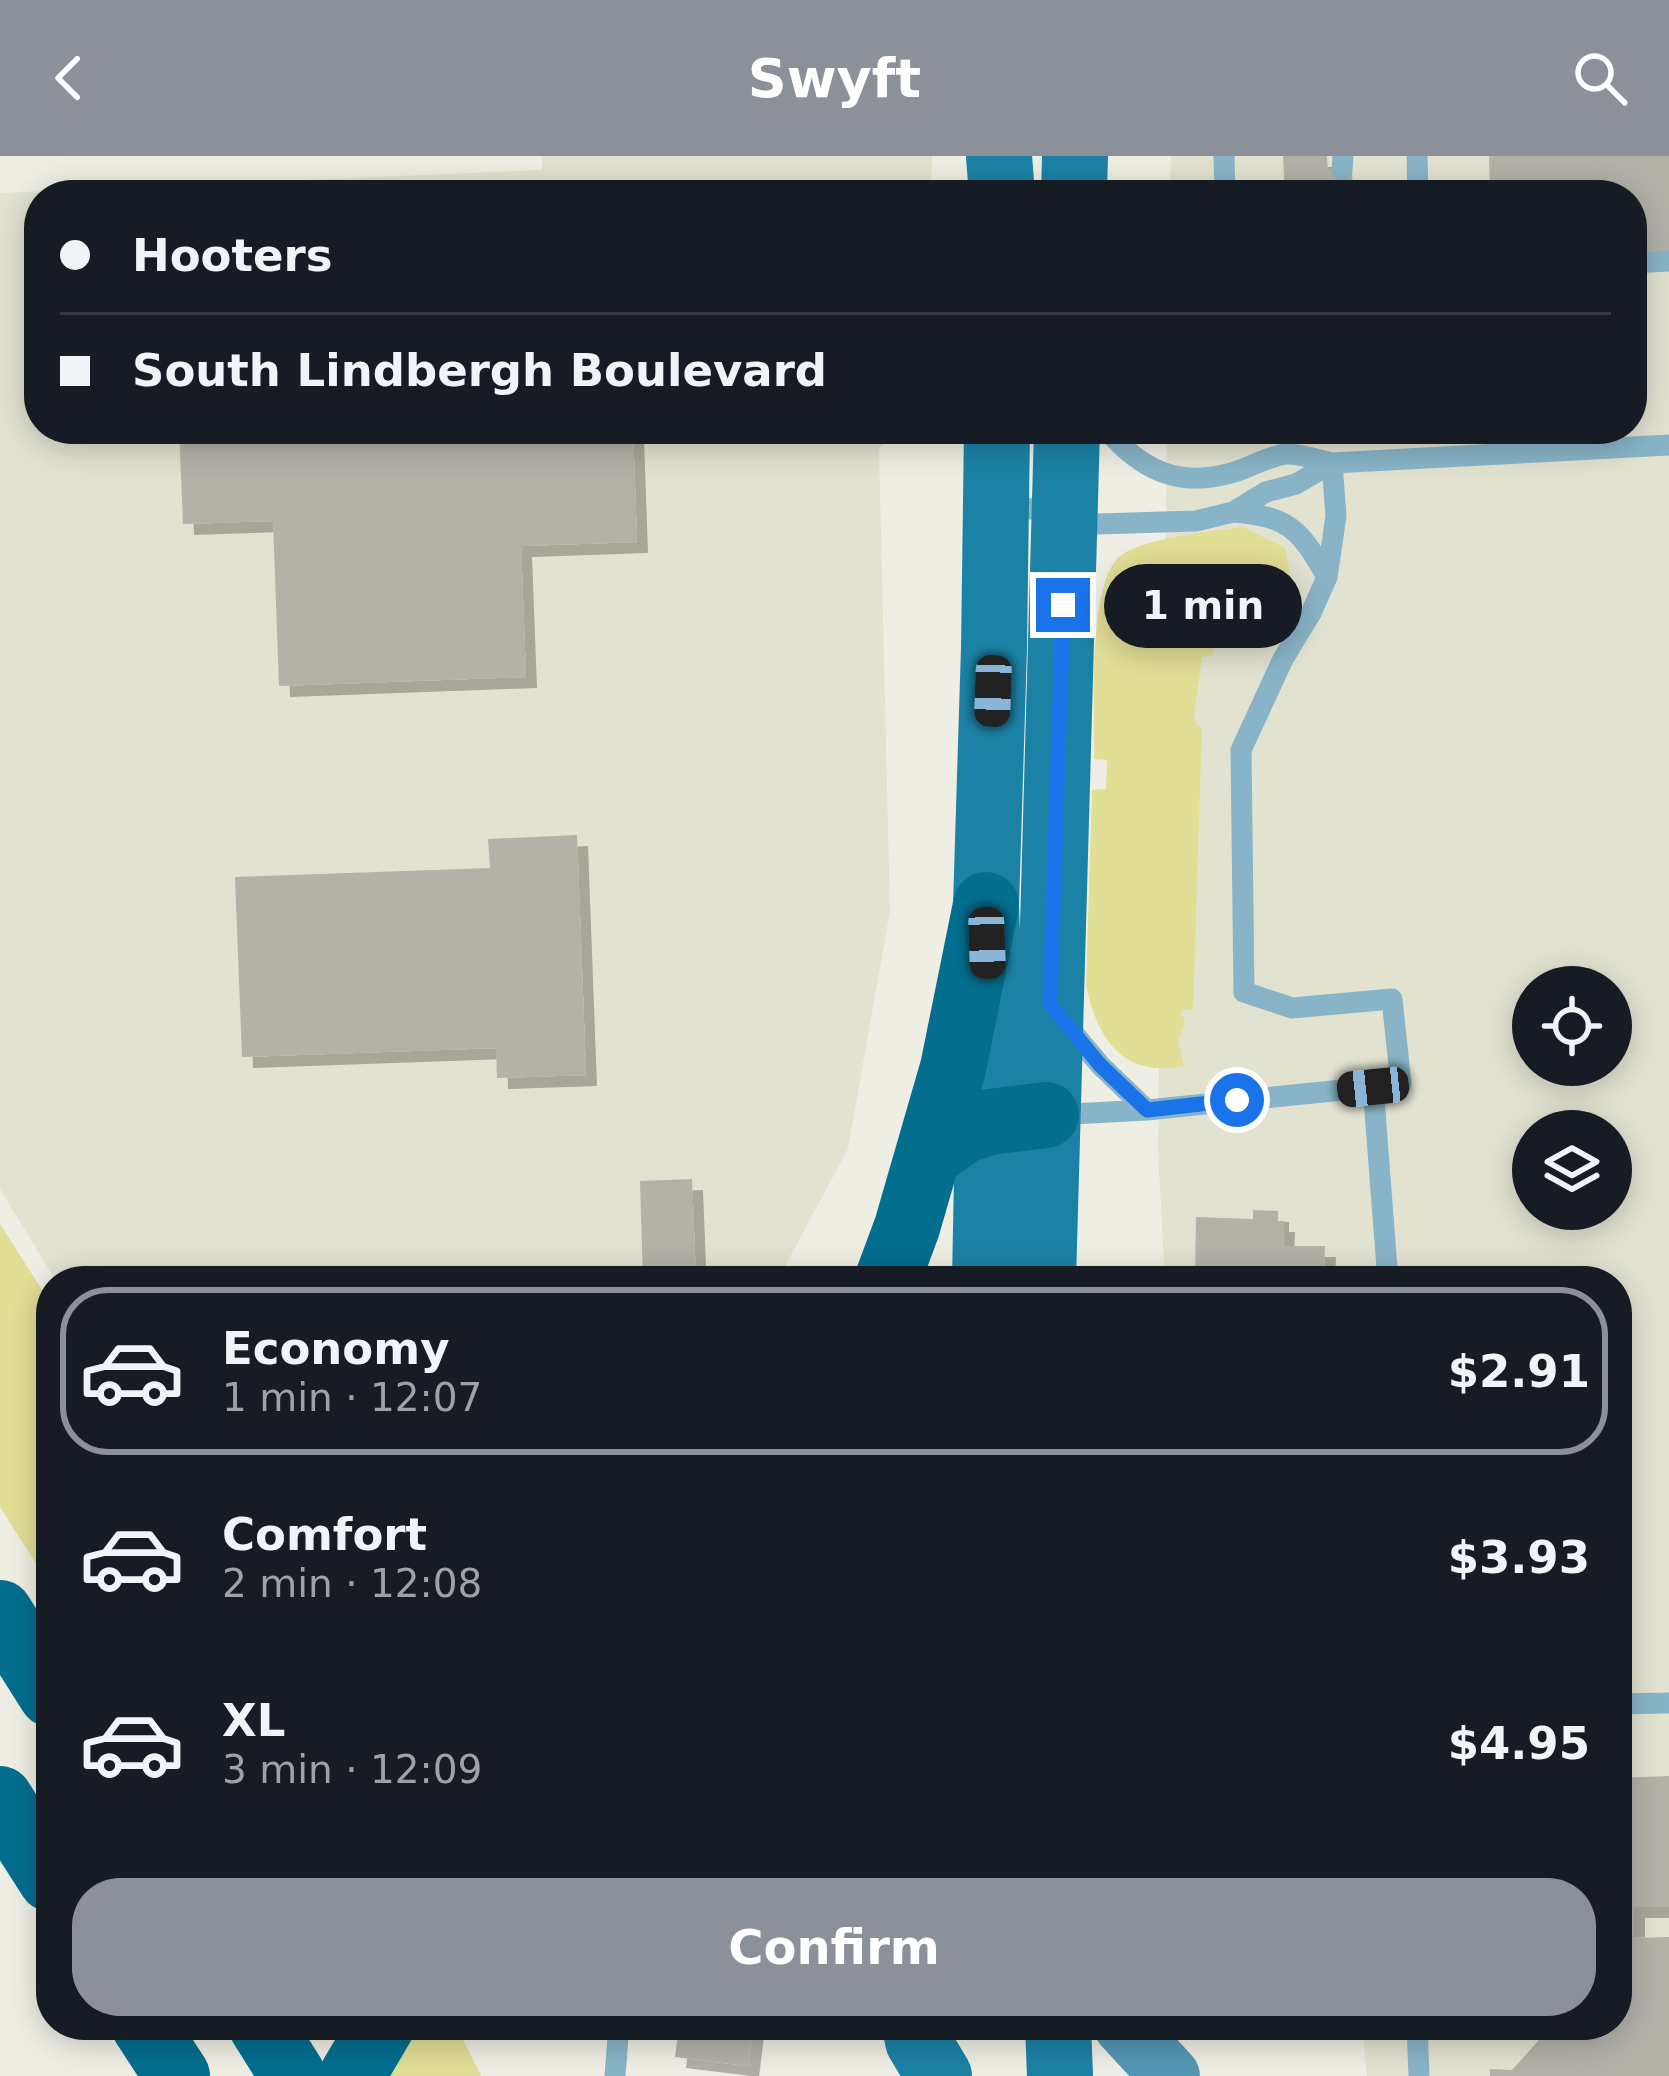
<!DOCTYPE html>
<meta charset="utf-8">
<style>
body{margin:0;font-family:"DejaVu Sans",sans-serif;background:#20242c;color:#f1f3f6;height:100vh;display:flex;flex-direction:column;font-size:45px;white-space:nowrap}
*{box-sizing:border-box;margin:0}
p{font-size:39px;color:#9ea1a6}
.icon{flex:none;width:66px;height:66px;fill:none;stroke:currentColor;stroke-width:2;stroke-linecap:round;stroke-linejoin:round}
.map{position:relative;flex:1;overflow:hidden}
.details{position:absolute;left:36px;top:1110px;width:1596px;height:774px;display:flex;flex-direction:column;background:#171b24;border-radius:48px;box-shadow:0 6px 30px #0003}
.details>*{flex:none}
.guide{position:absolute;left:24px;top:24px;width:1623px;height:264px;border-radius:48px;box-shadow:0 6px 30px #0003;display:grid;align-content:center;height:264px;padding:0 36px;background:#171b24}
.buttons{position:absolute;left:1512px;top:810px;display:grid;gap:24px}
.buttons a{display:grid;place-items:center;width:120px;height:120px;border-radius:50%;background:#171b24;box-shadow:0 6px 30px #0003;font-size:60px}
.end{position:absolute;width:54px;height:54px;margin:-27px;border:15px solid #1a73e8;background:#fff;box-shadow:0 0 0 6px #fff}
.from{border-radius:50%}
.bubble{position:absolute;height:84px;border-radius:42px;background:#171b24;box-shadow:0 6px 30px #0003;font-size:39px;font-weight:700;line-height:84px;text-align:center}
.car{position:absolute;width:36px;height:72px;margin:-36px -18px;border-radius:15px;box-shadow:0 0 9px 3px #0007;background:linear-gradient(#222 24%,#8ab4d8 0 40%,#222 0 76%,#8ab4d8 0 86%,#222 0)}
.guide b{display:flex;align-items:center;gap:42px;height:114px;font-size:45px}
.guide b+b{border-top:3px solid #363941}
.guide i{width:30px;height:30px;background:#f1f3f6}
ul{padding:21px 0 0;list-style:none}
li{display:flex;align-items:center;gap:36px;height:168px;margin:0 24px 18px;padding:0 12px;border:6px solid transparent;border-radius:48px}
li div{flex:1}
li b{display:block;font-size:45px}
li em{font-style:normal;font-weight:700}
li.on{border-color:#8c9099}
li>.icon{width:108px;height:108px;stroke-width:1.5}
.primary-button{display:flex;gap:24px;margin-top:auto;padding:24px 36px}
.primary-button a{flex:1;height:138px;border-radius:48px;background:#8c9099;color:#fff;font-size:48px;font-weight:700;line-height:138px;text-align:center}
header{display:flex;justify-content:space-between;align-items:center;height:156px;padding:0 36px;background:#8c9099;color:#fff;font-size:54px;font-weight:700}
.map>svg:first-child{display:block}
</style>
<header><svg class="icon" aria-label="back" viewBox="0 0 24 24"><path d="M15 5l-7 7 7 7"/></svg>Swyft<svg class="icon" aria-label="search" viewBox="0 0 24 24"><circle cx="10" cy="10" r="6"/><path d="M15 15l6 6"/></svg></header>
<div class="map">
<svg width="1669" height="1920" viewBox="0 0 1669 1920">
<defs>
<filter id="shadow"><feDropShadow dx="11" dy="11" stdDeviation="0" flood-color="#0004"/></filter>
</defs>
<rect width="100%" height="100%" fill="#eeeee4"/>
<path fill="#e2e2d1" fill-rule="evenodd" d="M542,0H932L931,39H39V273H903L879,292L890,755L848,993L777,1125H56L0,1033V37L542,14Z
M1171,0H1669V1920H1367L1362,1869H1617V1125H1165L1158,995L1167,273H1632V39H1170ZM1533,831H1611V909H1533ZM1533,975H1611V1053H1533Z"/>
<path fill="#e1de96" d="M1243,371L1285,392C1290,420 1296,421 1274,445L1259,436L1245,435L1236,447L1212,499L1202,501L1194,561L1196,569L1202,571L1193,853L1183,854L1181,858L1185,865L1178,886L1184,910C1122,922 1098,883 1086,830L1092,634L1106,633L1107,604L1094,603C1095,557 1087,433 1118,402C1139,382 1214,375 1243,371Z
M0,1068L51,1148V1431L0,1351Z
M328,1869H456L481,1920H360Z"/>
<path fill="#b2b2a9" filter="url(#shadow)" d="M1283,0H1327L1328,14L1352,13L1353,39H1285Z
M1489,0H1669V95L1632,96V39H1490Z
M179,273H633L637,386L521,390L526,521L279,530L273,365L183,368Z
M577,679L586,919L497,922L496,892L242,901L235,721L490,712L488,683Z
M692,1023L696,1125H643L640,1025Z
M1253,1054L1278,1055V1065H1284L1283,1090H1325L1324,1116H1330L1329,1125H1195L1196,1061L1253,1063Z
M1669,1620V1751H1634V1782L1669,1781V1920H1490V1913L1512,1914L1539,1884L1538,1869H1617V1622Z
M679,1869H753L748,1910L675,1901Z"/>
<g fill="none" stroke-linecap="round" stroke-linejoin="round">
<path stroke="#89b4c7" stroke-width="21" d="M1224,0L1225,39
M1417,0L1418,39
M1342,14L1343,0
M1632,107L1669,105
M1106,273C1141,314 1178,332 1231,317C1249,312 1268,300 1286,298C1300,297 1318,304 1332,307L1669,289
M1001,346L1097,368L1196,365L1233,356L1266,336L1296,328L1332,307
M1233,356C1288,360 1300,373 1327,421
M1065,867L1100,909L1147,954
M1373,930L1388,1125
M1053,959L1147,954L1401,928L1392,843L1292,852L1244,836L1241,594L1283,503L1311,457L1327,421L1336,360L1332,307
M1617,1548L1669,1547
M1417,1869L1419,1920
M615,1920L619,1869"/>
<path stroke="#5397b4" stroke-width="60" d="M1123,1869L1170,1920"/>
<path stroke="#1c82a5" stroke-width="66" d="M999,0L1002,39
M1074,39L1075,0
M985,1125L990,862L986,749L994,492L997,273
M1043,1125L1067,273
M915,1869L918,1885L939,1920
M1058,1869L1060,1920"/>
<path stroke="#046e8e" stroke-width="66" d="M929,999L962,975L989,966L1046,959
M887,1125L907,1071L953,912L986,749
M0,1457L51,1538
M0,1643L51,1723
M144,1869L177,1920
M261,1869L293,1920
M352,1920L382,1869"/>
</g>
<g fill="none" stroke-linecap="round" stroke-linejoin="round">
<path stroke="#1a73e8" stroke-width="15" d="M1063,449L1050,848L1100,909L1147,954L1237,944"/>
</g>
</svg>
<div class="buttons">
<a><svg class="icon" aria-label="locate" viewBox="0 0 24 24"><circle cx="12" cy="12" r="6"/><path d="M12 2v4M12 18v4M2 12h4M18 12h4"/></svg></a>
<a><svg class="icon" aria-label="layers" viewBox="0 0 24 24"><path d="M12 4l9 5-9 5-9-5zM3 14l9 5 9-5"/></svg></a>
</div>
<i class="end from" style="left:1237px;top:944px"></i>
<i class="end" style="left:1063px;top:449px"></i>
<div class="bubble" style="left:1104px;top:408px;width:198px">1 min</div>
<i class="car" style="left:993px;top:535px;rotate:182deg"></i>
<i class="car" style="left:987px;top:787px;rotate:178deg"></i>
<i class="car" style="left:1373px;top:931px;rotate:264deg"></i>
<div class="guide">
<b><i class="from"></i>Hooters</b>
<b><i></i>South Lindbergh Boulevard</b>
</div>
<section class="details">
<ul>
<li class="on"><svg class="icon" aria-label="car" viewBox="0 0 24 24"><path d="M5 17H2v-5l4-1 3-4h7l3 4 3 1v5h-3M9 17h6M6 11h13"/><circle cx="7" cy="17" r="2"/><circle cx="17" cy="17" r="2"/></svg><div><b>Economy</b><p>1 min · 12:07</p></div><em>$2.91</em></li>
<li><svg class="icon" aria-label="car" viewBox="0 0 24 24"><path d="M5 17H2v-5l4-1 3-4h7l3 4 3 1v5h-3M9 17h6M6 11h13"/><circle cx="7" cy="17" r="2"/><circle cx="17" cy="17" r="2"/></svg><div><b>Comfort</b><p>2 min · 12:08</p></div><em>$3.93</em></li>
<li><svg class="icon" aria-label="car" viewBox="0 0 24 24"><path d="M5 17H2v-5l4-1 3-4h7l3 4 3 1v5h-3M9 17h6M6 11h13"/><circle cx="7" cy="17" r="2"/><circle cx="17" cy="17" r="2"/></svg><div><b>XL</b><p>3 min · 12:09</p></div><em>$4.95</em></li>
</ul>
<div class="primary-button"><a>Confirm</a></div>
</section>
</div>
